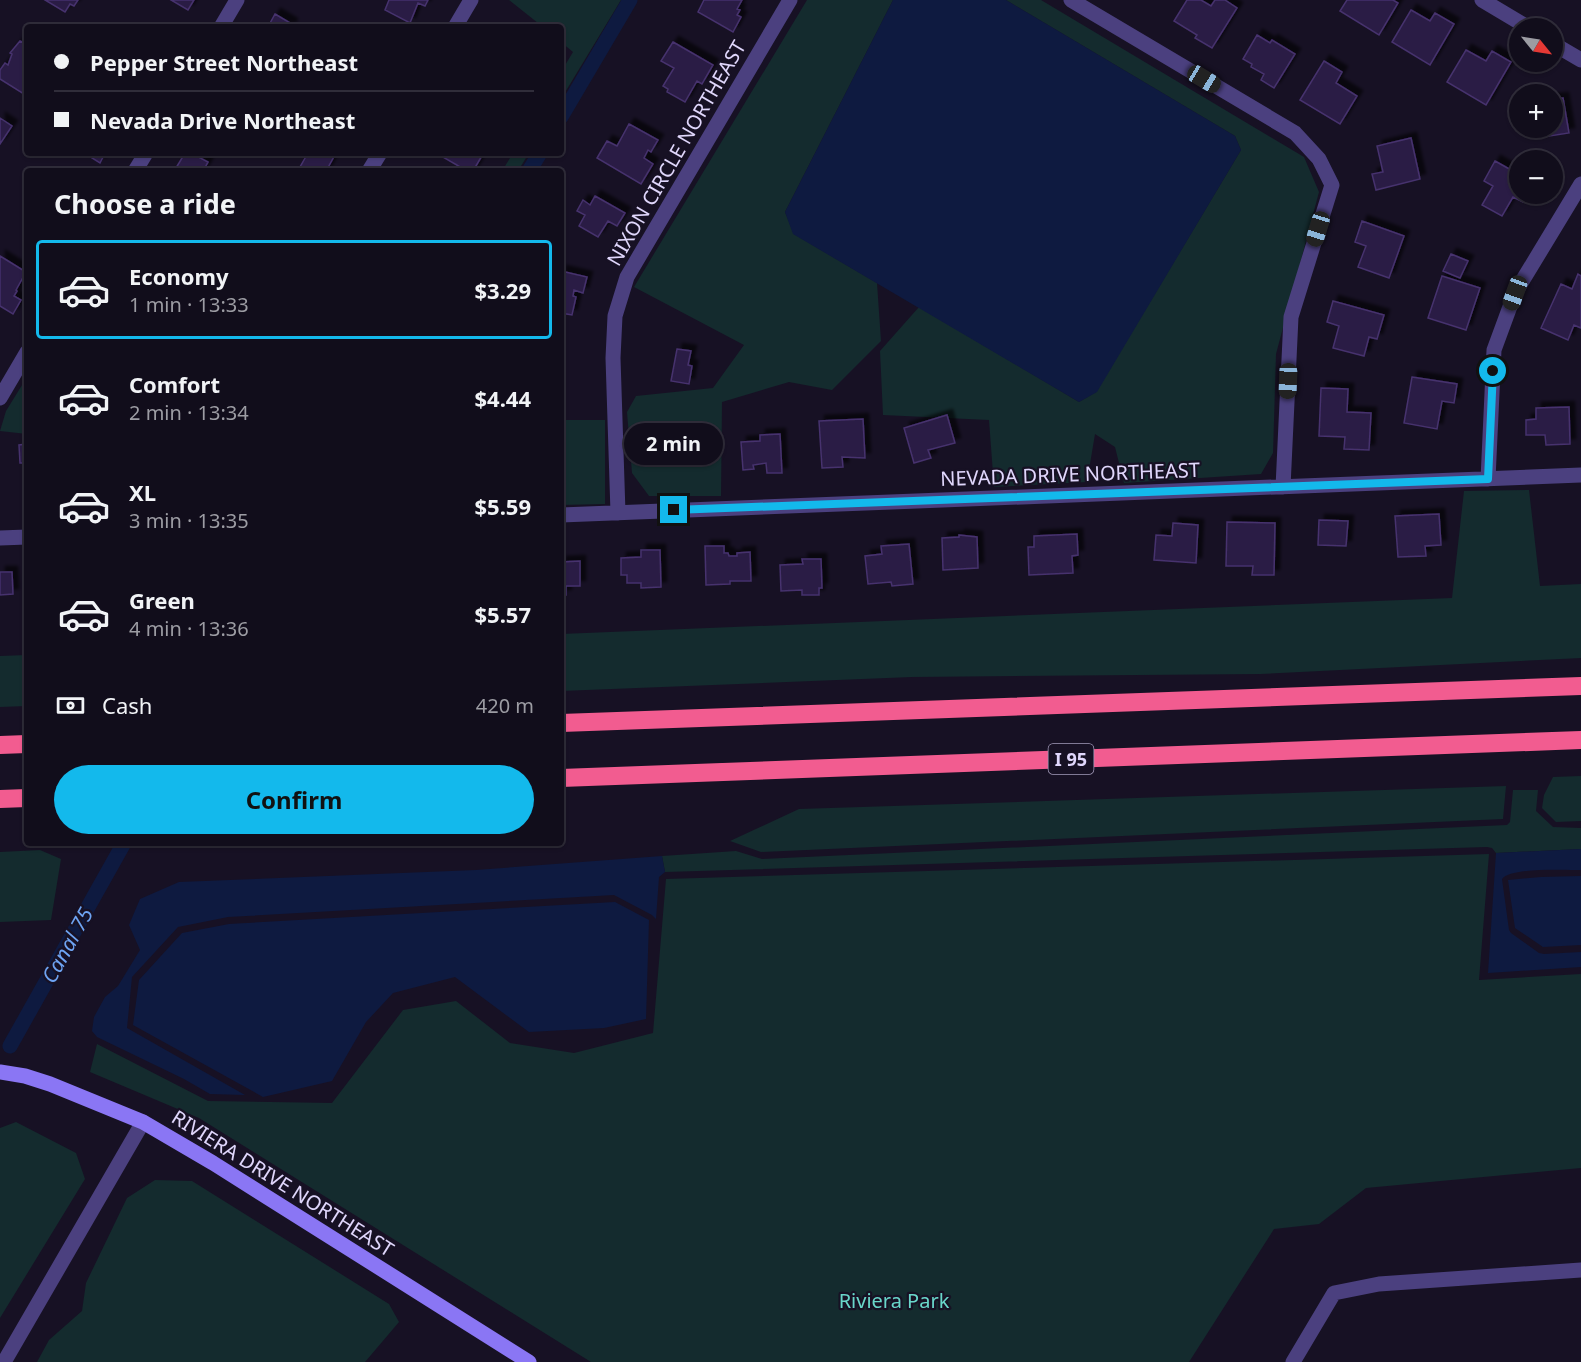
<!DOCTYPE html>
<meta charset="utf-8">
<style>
body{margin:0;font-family:"Noto Sans",sans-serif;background:#1e1b28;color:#f1f3f6;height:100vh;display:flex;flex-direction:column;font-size:22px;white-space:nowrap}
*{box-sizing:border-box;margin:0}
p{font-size:20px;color:#9c9ca3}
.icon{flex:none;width:33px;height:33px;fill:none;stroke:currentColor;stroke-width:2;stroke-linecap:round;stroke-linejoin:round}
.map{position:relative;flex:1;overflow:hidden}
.sheet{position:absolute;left:24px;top:168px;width:540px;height:678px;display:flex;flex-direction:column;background:#110d1b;border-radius:6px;box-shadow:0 2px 4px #0004,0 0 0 2px #302d3a}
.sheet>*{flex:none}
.top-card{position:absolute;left:24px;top:24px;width:540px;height:132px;border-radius:6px;box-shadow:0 2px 4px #0004,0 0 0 2px #302d3a;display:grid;align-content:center;height:132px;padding:0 30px;background:#110d1b}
.needle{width:39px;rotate:120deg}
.buttons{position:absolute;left:1509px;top:18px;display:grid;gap:12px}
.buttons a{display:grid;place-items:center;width:54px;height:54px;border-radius:50%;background:#110d1b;box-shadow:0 2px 4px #0004,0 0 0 2px #302d3a;font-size:30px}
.end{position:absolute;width:27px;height:27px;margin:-14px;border:8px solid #13b9ec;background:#111;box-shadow:0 0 0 3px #111}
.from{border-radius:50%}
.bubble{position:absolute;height:42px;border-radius:21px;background:#110d1b;box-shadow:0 2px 4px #0004,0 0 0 2px #302d3a;font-size:20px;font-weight:700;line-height:42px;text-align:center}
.car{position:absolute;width:18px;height:36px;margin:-18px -9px;border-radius:8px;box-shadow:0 0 4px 2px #0007;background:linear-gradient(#222 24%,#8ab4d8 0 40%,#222 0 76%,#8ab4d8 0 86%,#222 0)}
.top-card b{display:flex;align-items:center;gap:21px;height:57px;font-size:22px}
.top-card b+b{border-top:2px solid #302d3a}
.top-card i{width:15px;height:15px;background:#f1f3f6}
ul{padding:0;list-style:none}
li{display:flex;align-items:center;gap:18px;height:99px;margin:0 12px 9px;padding:0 18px;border:3px solid transparent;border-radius:6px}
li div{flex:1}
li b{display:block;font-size:22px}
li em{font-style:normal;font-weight:700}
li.active{border-color:#13b9ec}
li>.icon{width:54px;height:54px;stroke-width:1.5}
h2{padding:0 30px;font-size:27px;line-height:72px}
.pay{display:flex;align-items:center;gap:15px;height:66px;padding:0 30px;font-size:22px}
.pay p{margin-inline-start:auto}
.primary-button{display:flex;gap:12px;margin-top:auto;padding:12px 30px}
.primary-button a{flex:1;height:69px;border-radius:36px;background:#13b9ec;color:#111;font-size:24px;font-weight:700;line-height:69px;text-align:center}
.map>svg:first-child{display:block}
</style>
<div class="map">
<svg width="1581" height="1362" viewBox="0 0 1581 1362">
<defs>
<filter id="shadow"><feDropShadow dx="5.5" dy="-5.5" stdDeviation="1.5" flood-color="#0009"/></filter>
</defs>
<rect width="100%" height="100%" fill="#171124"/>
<path fill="#142b2e" d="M509,0H621L561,99V72L573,52L561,42V27H543Z
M807,0H893L785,212L794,234L877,283L881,341L832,390L789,382L722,402L721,496H649L632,473L627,412L636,396L713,388L744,345L634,287Z
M1006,0H1041L1304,157L1319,192L1276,354L1273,453L1261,474L1124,483L1115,447L1095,434L1087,482L994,487L989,420L883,415L880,351L919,307L1079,402L1096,392L1241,150L1235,136Z
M513,153H529L518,171H502Z
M27,377V434L0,431L6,411Z
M561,420H605V504L561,505Z
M1529,490L1540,586L1581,584V658L1260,674L912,677L561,691V634L1452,598L1464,491Z
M27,655V706L0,707V656Z
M1581,776V821L1556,822L1542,808L1544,795L1553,777Z
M1506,786L1503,819L761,852L730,841L799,809Z
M1513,790H1538L1536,811L1553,827L1581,828V849L1496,853L1492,848L1487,847L665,872L662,856L736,851L762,859L1507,825L1510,822Z
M40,850L61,859L51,920L0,922V852Z
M1489,854L1479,980L1581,974V1168L1366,1188L1319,1224L1274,1229L1189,1362H591L199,1118L90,1072L97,1044L208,1101L332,1103L403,1010L456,1001L510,1043L574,1053L653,1033L666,879Z
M16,1122L76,1153L85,1179L0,1318V1128Z
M155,1180L192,1181L389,1304L399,1322L365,1362H37L49,1340L82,1311L86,1283L127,1198Z"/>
<path fill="#0e1a40" d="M893,0H1006L1235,136L1241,150L1097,392L1079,402L793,234L785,212Z
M1581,849V870C1565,870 1510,867 1502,879L1509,930L1511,933L1539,953L1544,954L1581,952V967L1488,973L1496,853Z
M662,856L665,872L659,877L656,919L652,915L614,895L228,917L178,927L132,977L127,1028L245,1095L210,1094L184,1079L97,1037L92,1031L94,1017L105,997L118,986L140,950L129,925L140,899L179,882L476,870Z
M1581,876V945L1543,947L1515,928L1508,880L1541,877Z
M615,902L649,920L646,1019L604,1028L529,1032L455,977L393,993L366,1022L332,1081L263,1097L133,1025L139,980L182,933L229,924Z"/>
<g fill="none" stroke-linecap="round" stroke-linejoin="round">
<path stroke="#0e1a40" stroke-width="15" d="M561,117L630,0
M529,171L540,153
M10,1046L124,843"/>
</g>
<path fill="#2b1e44" stroke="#46326e" stroke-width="1.5" filter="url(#shadow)" d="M45,0H78L74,6L70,4L65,12Z
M171,0H194L188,10Z
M389,0H428L425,6L418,3L410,23L385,10Z
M704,0H742L737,9L740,10L737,15L741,17L733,32L698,12Z
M1187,0H1201L1211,6L1215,0H1225L1237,8L1212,48L1195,38L1197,35L1174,21Z
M1347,0H1393L1398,3L1379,35L1340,11Z
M1411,10L1430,21L1435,13L1454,24L1430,65L1392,42Z
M275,14L292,24L291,27H268Z
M1257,35L1270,43L1272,40L1295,54L1274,88L1261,80L1264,74L1251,67L1252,64L1243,59Z
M20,41L27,45V96L0,79V70L5,63L8,65L12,54L10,53Z
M673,42L713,65L702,84L697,81L685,102L667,92L668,89L663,86L674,68L661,61Z
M1466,50L1486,61L1492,51L1511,62L1486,105L1447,82Z
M1324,61L1342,72L1336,83L1357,96L1340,124L1300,100Z
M1563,98L1569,133L1537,138L1536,128H1552V99Z
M0,118L12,126L0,144Z
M629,124L658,140L651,152L648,150L644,158L653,164L641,184L597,158L607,141L617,146Z
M1411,138L1420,179L1376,190L1372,174L1383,172L1377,146Z
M84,153H105L100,163Z
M185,153H191L208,162L203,171H179L176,168Z
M308,153H336L326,171H307L300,167Z
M436,153H481L483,154L473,171H467Z
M1495,161L1520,175V194H1528L1523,202L1513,197L1502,216L1482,205L1493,186L1484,181Z
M595,196L625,213L617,226L608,221L598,237L579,226L585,215L577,211L583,200L590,205Z
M1362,221L1404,236L1389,278L1358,267L1366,246L1355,242Z
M1451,254L1468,261L1460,278L1443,271Z
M0,256L26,272L16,290L17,291L14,296L21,300L13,314L0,306Z
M561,271L587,277L583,293L574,290L573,296L576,297L572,315L561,313Z
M1578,274L1581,276V328L1574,325L1568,340L1541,328L1561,284L1572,289Z
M1442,276L1480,288L1466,330L1428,318Z
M1333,301L1384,315L1377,339L1369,337L1364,356L1333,348L1339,326L1327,322Z
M677,349L691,351L688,365L692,366L689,384L671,381Z
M1412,377L1457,384L1454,403L1442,401L1437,429L1404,423Z
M1321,388L1348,389L1347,412L1371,413L1369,450L1344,449L1345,437L1319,436Z
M1569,407L1570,444L1546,445L1545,435H1526V420L1536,419V408Z
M947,415L955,443L928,450L931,458L914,463L904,428Z
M863,419L865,458L842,457L843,467L822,468L819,421Z
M780,434L782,473H767L766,463L753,465L754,469L743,470L741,442L760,441V435Z
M27,444V463H20L19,445Z
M1439,514L1441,545L1425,546L1426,556L1398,557L1395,516Z
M1319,520L1348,521L1346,546L1318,545Z
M1227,522L1275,523L1274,575H1252L1253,566H1226Z
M1173,523L1198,525L1196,563L1154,560L1156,535L1172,536Z
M1077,534L1078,555L1072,556L1073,573L1029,575L1028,547H1034V536Z
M959,535L977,537L978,568L943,570L942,538L959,537Z
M909,544L913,584L892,586L891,582L868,584L865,556L882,554L881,546Z
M705,546H724V553H728L729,556H737V553L750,552L751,581H730V584L706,585Z
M641,550H660L661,587L641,588V583H627V575H621V558L641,557Z
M802,559H821L822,588H819V595H802V590L781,591L780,565L803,564Z
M580,561V586H566V595H561V562Z
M0,572H12L13,594L0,595Z"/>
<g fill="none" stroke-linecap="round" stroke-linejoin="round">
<path stroke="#4b407f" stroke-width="15" d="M1071,0L1295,133L1319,159L1332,185L1291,317L1283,487
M1482,0L1529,28
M221,27L237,0
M455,27L471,0
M1552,43L1581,60
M135,171L146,153
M369,171L380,153
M0,398L27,352
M1488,479L1494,350L1515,293L1581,184
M618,513L613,358L615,316L627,277L790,0
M561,515L1581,475
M0,538L27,537
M4,1362L143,1122
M1293,1362L1334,1293L1379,1284L1581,1270"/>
<path stroke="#8a76f4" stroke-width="15" d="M0,1072L25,1076L50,1084L143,1122L213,1163L529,1362"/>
<path stroke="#f25c90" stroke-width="18" d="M561,723L1581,686
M0,745L27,744
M561,778L1581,740
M0,799L27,798"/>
</g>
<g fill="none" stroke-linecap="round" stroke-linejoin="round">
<path stroke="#13b9ec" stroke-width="8" d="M674,510L1488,479L1493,371"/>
</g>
<g text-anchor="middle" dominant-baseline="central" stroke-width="4.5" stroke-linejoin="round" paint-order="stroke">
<rect fill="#171124" stroke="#a49cbb" stroke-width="1.5" x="1048.5" y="744" width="45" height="30" rx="4.5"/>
<g font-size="18" font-weight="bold" fill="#e0d7fc">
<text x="1071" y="759">I 95</text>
</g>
<g font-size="20" fill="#e0d7fc" stroke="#171124">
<text transform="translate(676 153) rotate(-60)">NIXON CIRCLE NORTHEAST</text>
<text transform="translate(1070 474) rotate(-2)">NEVADA DRIVE NORTHEAST</text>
<text transform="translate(283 1183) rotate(32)">RIVIERA DRIVE NORTHEAST</text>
</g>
<g font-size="20" fill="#69d6ca" stroke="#171124">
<text x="894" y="1300">Riviera Park</text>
</g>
<g font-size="21" font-style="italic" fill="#6ea4f3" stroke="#171124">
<text transform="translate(67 945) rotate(-61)">Canal 75</text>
</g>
</g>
</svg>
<div class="buttons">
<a><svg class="needle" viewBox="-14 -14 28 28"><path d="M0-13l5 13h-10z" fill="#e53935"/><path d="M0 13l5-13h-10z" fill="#9c9ca3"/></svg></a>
<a>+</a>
<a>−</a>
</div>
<i class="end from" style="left:1493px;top:371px"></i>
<i class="end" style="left:674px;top:510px"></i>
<div class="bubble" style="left:624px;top:423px;width:99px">2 min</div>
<i class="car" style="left:1204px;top:79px;rotate:121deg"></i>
<i class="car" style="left:1318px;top:229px;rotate:197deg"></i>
<i class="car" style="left:1515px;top:293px;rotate:200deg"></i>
<i class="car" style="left:1288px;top:381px;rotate:182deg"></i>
<div class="top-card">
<b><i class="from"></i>Pepper Street Northeast</b>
<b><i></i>Nevada Drive Northeast</b>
</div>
<section class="sheet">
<h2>Choose a ride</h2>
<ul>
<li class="active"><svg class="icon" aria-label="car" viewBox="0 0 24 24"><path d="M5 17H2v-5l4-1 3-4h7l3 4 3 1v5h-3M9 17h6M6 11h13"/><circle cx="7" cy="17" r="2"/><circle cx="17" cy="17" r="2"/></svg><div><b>Economy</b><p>1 min · 13:33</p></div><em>$3.29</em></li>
<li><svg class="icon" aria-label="car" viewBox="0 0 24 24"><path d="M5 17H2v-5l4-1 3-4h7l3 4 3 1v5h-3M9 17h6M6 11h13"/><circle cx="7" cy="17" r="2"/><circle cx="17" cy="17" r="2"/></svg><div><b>Comfort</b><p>2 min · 13:34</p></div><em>$4.44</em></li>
<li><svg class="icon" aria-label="car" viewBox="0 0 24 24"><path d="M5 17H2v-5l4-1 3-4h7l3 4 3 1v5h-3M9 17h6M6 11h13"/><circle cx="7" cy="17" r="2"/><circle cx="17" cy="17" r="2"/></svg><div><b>XL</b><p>3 min · 13:35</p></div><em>$5.59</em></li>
<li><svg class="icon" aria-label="car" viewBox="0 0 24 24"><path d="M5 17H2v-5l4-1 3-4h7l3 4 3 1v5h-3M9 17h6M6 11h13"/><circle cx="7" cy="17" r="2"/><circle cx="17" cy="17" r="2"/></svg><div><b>Green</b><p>4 min · 13:36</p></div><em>$5.57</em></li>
</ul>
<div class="pay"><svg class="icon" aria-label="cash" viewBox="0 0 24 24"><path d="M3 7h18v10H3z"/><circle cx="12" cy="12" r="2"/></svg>Cash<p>420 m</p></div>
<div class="primary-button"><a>Confirm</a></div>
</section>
</div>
